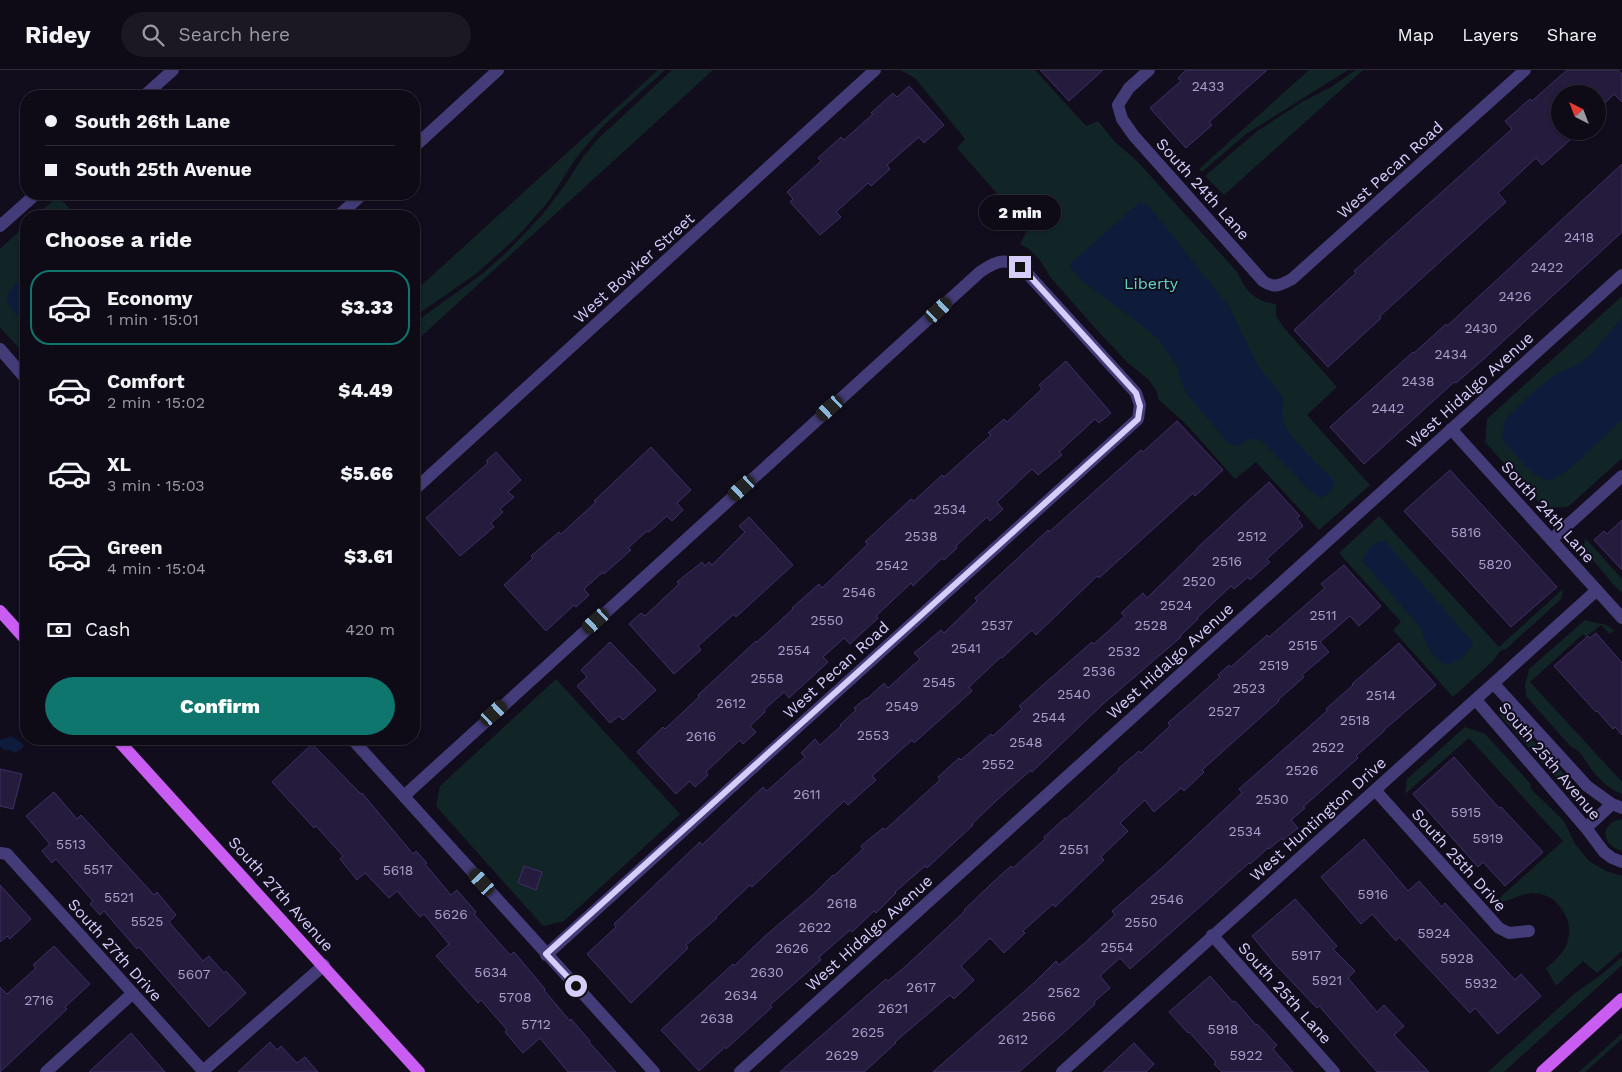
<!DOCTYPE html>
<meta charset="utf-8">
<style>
body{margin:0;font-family:"Work Sans",sans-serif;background:#1c1823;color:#f1f3f6;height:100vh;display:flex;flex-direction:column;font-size:19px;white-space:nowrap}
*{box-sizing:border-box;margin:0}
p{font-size:16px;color:#9b9aa1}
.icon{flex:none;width:28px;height:28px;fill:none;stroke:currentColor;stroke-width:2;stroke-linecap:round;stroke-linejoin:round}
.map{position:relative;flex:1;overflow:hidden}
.side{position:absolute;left:20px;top:140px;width:400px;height:535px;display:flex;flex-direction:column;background:#0e0a16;border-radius:20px;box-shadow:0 1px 4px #0004,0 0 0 1px #2e2b35}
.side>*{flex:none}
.guide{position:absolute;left:20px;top:20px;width:400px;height:110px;border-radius:20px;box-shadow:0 1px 4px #0004,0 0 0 1px #2e2b35;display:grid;align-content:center;height:110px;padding:0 25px;background:#0e0a16}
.needle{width:32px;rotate:318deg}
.tools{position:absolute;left:1551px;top:15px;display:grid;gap:10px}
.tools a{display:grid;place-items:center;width:55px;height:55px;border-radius:50%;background:#0e0a16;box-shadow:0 1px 4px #0004,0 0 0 1px #2e2b35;font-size:25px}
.end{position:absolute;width:22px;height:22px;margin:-11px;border:6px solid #d7cdfb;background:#111;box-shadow:0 0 0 2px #111}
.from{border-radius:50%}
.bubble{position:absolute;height:35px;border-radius:18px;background:#0e0a16;box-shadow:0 1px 4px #0004,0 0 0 1px #2e2b35;font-size:16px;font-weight:800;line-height:35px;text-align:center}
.car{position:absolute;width:15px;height:30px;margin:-15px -8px;border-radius:6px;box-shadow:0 0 4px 1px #0007;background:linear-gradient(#222 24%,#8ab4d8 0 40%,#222 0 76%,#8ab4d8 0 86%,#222 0)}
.guide b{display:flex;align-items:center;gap:18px;height:48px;font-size:19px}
.guide b+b{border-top:1px solid #2e2b35}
.guide i{width:12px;height:12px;background:#f1f3f6}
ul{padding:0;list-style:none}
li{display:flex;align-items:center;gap:15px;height:75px;margin:0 10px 8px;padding:0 15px;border:2px solid transparent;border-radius:20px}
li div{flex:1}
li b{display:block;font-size:19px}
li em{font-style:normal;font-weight:800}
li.current{border-color:#0f766e}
li>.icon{width:45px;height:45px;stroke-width:1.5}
h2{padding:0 25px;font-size:22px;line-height:60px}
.pay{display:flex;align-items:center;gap:12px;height:55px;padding:0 25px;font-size:19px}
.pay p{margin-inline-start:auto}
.primary-button{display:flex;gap:10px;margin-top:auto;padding:10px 25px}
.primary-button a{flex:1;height:58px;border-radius:30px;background:#0f766e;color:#fff;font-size:20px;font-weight:800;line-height:58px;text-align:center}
header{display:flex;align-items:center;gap:30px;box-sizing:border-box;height:70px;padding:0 25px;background:#0e0a16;border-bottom:1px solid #2e2b35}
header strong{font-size:24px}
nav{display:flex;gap:28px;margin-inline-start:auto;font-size:18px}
.search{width:350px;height:45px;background:#1c1823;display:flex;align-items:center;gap:12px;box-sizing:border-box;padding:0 18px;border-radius:28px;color:#9b9aa1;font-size:19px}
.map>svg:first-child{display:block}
</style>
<header>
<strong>Ridey</strong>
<div class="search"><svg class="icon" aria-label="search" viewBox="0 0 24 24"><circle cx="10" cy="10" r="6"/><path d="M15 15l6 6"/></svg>Search here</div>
<nav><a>Map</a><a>Layers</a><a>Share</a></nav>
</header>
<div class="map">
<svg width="1622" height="1002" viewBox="0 0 1622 1002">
<rect width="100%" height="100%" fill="#120d1d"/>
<path fill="#112526" d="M658,0H665L602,57L591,70L576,88L548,132L517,167L477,203L414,247V222Z
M672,0H713L414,273V253L481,205L508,181L543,144L565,115L583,87L598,69Z
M900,0H1035L1086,56L1098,51L1114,71L1137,91L1238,203C1245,221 1256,232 1276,234V246L1284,258L1337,317L1307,345L1370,415L1319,460L1256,392L1235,409L1186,354L1158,329L1157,322L1149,310L1127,292L1096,259L1051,208L1039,189L1029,179L1020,174L1028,159L957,78L965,69L915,8Z
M1309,0H1348L1246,64L1202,102L1199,99Z
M1356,0H1363L1224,125L1205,106L1256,62L1302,32L1331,17Z
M58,126L76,146H36Z
M26,155V286L0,257V179Z
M1622,226V388L1568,437L1544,438L1485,372L1487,349Z
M1379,446L1499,577L1563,519L1561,529L1506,579L1500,581L1493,591L1453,627L1393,560L1401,552L1339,483Z
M1586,469L1622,509V523C1607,510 1598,492 1582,480Z
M1585,550L1606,555L1614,560L1610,564L1601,555L1586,567L1583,564L1530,612L1622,712V724C1608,719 1598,708 1589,696C1584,689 1581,680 1571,677L1526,626L1525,615L1529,599Z
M556,609L680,744L564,851L543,856L436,736L440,716Z
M1501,641H1506L1589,731L1588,736L1583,737L1500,646Z
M1465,657L1485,664L1530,713L1531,719L1564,751L1575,774L1589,791L1606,801L1622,806V881L1597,903L1583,891L1556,916L1546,898C1566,884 1577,863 1563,841C1559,835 1555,830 1549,827C1523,815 1511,836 1496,831L1563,771L1469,668L1405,724L1407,709Z
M1622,749V781C1601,775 1599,753 1622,749Z
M1622,887V895L1504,1002H1488L1574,924L1602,904Z
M1622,963V969L1585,1002H1579Z"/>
<path fill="#0e1b3b" d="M1140,132L1149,136L1230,238L1258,296L1283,327C1283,336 1281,346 1285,355C1290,368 1323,399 1335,411C1332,420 1330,424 1320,428L1310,421L1261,370L1249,369L1238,376L1229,374L1187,324L1181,312L1177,295L1159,270L1143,256L1082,211L1070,197L1072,192Z
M26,203V255C1,228 0,230 26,203Z
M1622,248V349C1609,361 1563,412 1547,410C1532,407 1511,380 1502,368L1505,350L1532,323L1558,303L1579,294L1589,286Z
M1382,471L1386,472L1469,568L1473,575L1462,588L1449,595L1440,592L1433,584L1427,575L1421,558L1363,492C1365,482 1372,473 1382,471Z
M12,666L23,674V678L15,683L10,680H4L0,676V670Z"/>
<path fill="#251b3c" stroke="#3f2f67" d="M1040,0H1103L1069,31Z
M1186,0H1267L1209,52L1212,55L1186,78L1150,38L1181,11L1178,8Z
M1567,0H1618L1622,4V32L1614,24L1598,40V24H1560V61H1580L1542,95L1536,88L1498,123L1506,132L1380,246L1381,248L1328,297L1294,260L1356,203L1354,201L1512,59L1505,51L1530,29L1532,31Z
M909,16L944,55L924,73L919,67L887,95L890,99L871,116L868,113L836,142L841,147L820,165L790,132L793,129L787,122L821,91L818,88L841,67L844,70L873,44L871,43L893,23L897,27Z
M1622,94V162L1486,287L1456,313L1454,312L1364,394L1330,357L1413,282L1414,283L1446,254L1447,256Z
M1066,291L1111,343L1099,353L1095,349L1059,382L1062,385L1038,405L1032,399L997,432L1003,439L990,451L987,447L956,476L957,478L944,490L942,488L913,516L911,513L876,546L878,548L850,574L844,568L823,587L828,592L789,628L784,622L764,640L765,642L750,656L756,662L743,674L740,670L706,702L708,705L695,717L690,711L676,724L637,682L663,657L665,659L699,627L698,625L756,571L757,572L793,539L792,538L819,514L822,518L868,474L865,472L911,429L914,431L942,405L944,407L991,365L988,363L1004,349L1007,352L1042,319L1039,315Z
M1177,351L1223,400L1195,426L1193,423L1099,508L1097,506L1036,565L1032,560L1002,588L1001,587L969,617L972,621L914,673L912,670L872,706L876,710L848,735L844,731L752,817L750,815L716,847L717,848L686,875L688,878L631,933L587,884L616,857L614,854L700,772L702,775L763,717L767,721L805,687L801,683L815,669L820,675L841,656L840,655L856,640L854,638L866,628L867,629L884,613L888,618L920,589L914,583L941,560L944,563L977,531L975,528L1048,460L1049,462L1141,380L1143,382Z
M651,377L691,420L677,433L683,440L672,451L667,446L649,462L647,461L628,478L631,480L604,504L603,502L584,519L589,525L576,537L574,535L546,561L504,515L533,488L531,486L559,462L561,464L596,432L594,431Z
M496,382L521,410L508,422L514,427L500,439L503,442L491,453L494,457L460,486L426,448L488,393L486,391Z
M1450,400L1557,517L1511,557L1404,441Z
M1269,412L1300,446L1297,448L1303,456L1267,489L1270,492L1250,510L1248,507L1234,519L1231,516L1197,548L1198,549L1180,566L1181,567L1103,634L1032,702L1031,700L997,730L972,754L973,755L927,798L925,796L895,822L896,823L876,843L874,841L852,862L850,860L819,887L821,890L770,935L772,937L726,979L725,977L699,1001L661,960L733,894L734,896L764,867L815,823L833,805L834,806L863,779L861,776L883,758L885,760L940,710L938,707L959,688L961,690L991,664L993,666L1022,639L1019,636L1092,572L1094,574L1125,546L1121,543L1143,523L1147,528L1197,479V478Z
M749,447L793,495L736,547L734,544L698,576L701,580L674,604L629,554L641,543L645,546L679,514L677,512L702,492L705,496L709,492L712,495L745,462L739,456Z
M1622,450V500L1594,470L1604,461L1607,464Z
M1344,495L1381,536L1359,556L1350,546L1320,572L1329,582L1302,605L1304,607L1278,630L1279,631L1202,700L1204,702L1184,721L1181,718L1154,742L1145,730L1120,753L1128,761L1101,787L1104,790L1055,837L1053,834L1023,861L1025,863L1004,883L990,868L961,896L974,910L954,929L950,925L895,972L896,973L864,1002H780L886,909L888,911L906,896L965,841L964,840L990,815L1011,796L1013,798L1045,769L1044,767L1065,748L1066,749L1119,700L1118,699L1139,681L1141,683L1170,656L1168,653L1220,607L1218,605L1229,595L1231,597L1267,565L1269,567L1325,518L1321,514Z
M1596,563L1622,593V665L1615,657L1613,659L1597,641L1596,642L1554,596L1588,566L1590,568Z
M610,572L656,620L623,650L619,646L610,653L577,616L587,607L581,600Z
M1399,573L1436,615L1384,660V661L1356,686L1358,688L1303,737L1305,738L1291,750L1298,758L1283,770L1282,768L1269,779L1268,778L1250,794L1249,793L1130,899L1120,888L1100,906L1110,918L1094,932L1095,934L1069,958L1019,1002H933L1035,912L1056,891L1059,895L1086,872L1115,845L1112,841L1163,797L1242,723L1239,719L1327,641L1326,639L1353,615L1352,614Z
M312,674L361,724L362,723L413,784L416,781L427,793L425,794L451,825L457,820L476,842L474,844L510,885L514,882L545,919L544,920L570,951L571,949L590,971L589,972L616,1002H568L540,968L523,983L505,962L507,960L481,930L478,933L436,886L449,874L424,844L420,847L397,821L389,828L365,803L357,810L340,789L343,786L316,756L314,758L272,712Z
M1454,687L1499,738L1501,737L1543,782L1505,816L1483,792L1478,797L1413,724Z
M0,699L22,704L13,739L0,736Z
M54,722L77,749L81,745L154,825L157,822L176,845L169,852L196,883L203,891L209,886L224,903L226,901L246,923L209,957L139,877L137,879L104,841L100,845L90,834L93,831L56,789L52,793L42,781L50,774L26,746Z
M1364,769L1408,821L1419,811L1442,837L1445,833L1515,910L1521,904L1541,926L1498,964L1475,938L1470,943L1399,867L1396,871L1372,844L1361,854L1321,807Z
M524,796L542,802L536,820L518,813Z
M0,815L31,849L10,869L7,866L0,872Z
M1295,829L1337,876L1333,879L1355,901L1348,908L1377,942L1384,935L1404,956L1394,965L1429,1002H1377L1319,936L1317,938L1275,894L1252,866Z
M54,876L90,914L65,937L67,939L0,1002V917L7,924L36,898L33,895Z
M1210,906L1233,932L1235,931L1256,955L1257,954L1277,975L1273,979L1293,1002H1222L1214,994L1216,992L1189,962L1188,963L1169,942Z
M131,963L165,1002H89L119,974Z
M270,972L277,980L281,976L297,993L305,987L318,1002H238Z
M1134,973L1154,994L1146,1002H1103Z"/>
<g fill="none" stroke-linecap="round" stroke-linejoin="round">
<path stroke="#443c78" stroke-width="12" d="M1149,0L1129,18L1118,35L1122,49L1134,66L1263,211C1274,219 1281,215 1292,209L1525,0
M144,26L173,0
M414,77L498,0
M338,146L363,124
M0,156L36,124
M0,279L26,309
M1451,359L1622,548
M414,420L875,0
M1551,470L1622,406
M1494,614L1587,716L1612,734L1622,738
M1476,630L1586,758L1604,782L1612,788L1622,792
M352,669L654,1002
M1375,720L1499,858L1509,863L1529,861
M404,726L980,202C999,189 1007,187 1026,202L1136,323L1140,335L1138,349L546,885
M1586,758L1612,734
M0,783L7,784L204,1002
M1212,865L1334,1002
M203,1001L324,895
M46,1002L133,923
M740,1002L1622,205
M1062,1002L1597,520"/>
<path stroke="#c95df2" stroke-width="12" d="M0,541L26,570
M117,669L419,1002
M1542,1002L1622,929"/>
</g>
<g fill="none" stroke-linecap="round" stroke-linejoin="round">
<path stroke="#d7cdfb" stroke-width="6" d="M576,916L546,884L1138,349L1140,336L1136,323L1026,202L1020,197"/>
</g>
<g text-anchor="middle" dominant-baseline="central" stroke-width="4" stroke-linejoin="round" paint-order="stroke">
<g font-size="14" fill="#aaa0cb">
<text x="1208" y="16">2433</text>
<text x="1579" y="167">2418</text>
<text x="1547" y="197">2422</text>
<text x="1515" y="226">2426</text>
<text x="1481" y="258">2430</text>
<text x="1451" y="284">2434</text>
<text x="1418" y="311">2438</text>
<text x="1388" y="338">2442</text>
<text x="950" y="439">2534</text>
<text x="1466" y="462">5816</text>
<text x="921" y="466">2538</text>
<text x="1252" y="466">2512</text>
<text x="1227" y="491">2516</text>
<text x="1495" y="494">5820</text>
<text x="892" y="495">2542</text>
<text x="1199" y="511">2520</text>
<text x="859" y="522">2546</text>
<text x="1176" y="535">2524</text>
<text x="1323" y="545">2511</text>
<text x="827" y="550">2550</text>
<text x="997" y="555">2537</text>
<text x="1151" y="555">2528</text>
<text x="1303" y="575">2515</text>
<text x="966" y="578">2541</text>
<text x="794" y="580">2554</text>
<text x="1124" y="581">2532</text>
<text x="1274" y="595">2519</text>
<text x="1099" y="601">2536</text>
<text x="767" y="608">2558</text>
<text x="939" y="612">2545</text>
<text x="1249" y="618">2523</text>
<text x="1074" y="624">2540</text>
<text x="1381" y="625">2514</text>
<text x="731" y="633">2612</text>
<text x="902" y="636">2549</text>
<text x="1224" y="641">2527</text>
<text x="1049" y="647">2544</text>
<text x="1355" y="650">2518</text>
<text x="873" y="665">2553</text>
<text x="701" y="666">2616</text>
<text x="1026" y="672">2548</text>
<text x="1328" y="677">2522</text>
<text x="998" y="694">2552</text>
<text x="1302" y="700">2526</text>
<text x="807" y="724">2611</text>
<text x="1272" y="729">2530</text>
<text x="1466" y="742">5915</text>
<text x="1245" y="761">2534</text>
<text x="1488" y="768">5919</text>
<text x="71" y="774">5513</text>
<text x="1074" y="779">2551</text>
<text x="98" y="799">5517</text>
<text x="398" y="800">5618</text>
<text x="1373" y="824">5916</text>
<text x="119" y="827">5521</text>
<text x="1167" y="829">2546</text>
<text x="842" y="833">2618</text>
<text x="451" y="844">5626</text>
<text x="147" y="851">5525</text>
<text x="1141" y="852">2550</text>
<text x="815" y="857">2622</text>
<text x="1434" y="863">5924</text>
<text x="1117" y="877">2554</text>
<text x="792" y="878">2626</text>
<text x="1306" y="885">5917</text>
<text x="1457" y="888">5928</text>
<text x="491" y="902">5634</text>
<text x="767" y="902">2630</text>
<text x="194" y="904">5607</text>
<text x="1327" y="910">5921</text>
<text x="1481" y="913">5932</text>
<text x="921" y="917">2617</text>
<text x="1064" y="922">2562</text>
<text x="741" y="925">2634</text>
<text x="515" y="927">5708</text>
<text x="39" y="930">2716</text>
<text x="893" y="938">2621</text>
<text x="1039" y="946">2566</text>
<text x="717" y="948">2638</text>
<text x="536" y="954">5712</text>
<text x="1223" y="959">5918</text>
<text x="868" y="962">2625</text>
<text x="1013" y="969">2612</text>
<text x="842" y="985">2629</text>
<text x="1246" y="985">5922</text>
</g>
<g font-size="16" fill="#d7cdfb" stroke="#120d1d">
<text transform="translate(1390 100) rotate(-42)">West Pecan Road</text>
<text transform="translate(1203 119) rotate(48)">South 24th Lane</text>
<text transform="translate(634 198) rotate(-42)">West Bowker Street</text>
<text transform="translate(1470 320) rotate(-42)">West Hidalgo Avenue</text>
<text transform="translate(1548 442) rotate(48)">South 24th Lane</text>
<text transform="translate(1170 591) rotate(-42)">West Hidalgo Avenue</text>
<text transform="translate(836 600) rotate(-42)">West Pecan Road</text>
<text transform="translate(1550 691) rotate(50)">South 25th Avenue</text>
<text transform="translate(1318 749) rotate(-42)">West Huntington Drive</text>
<text transform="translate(1459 790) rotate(48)">South 25th Drive</text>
<text transform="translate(281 824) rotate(48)">South 27th Avenue</text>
<text transform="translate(869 863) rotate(-42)">West Hidalgo Avenue</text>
<text transform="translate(115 880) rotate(48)">South 27th Drive</text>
<text transform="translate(1285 923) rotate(48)">South 25th Lane</text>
</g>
<g font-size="16" fill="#60d4c2" stroke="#120d1d">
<text x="1151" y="213">Liberty</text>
</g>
</g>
</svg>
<div class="tools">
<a><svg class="needle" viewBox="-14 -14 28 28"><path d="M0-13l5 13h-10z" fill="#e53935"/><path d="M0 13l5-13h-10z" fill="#9b9aa1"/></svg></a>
</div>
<i class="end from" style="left:576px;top:916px"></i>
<i class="end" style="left:1020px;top:197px"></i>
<div class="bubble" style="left:979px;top:125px;width:82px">2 min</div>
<i class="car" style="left:939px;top:240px;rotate:48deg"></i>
<i class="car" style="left:830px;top:338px;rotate:228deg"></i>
<i class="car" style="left:742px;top:418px;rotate:228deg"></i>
<i class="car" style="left:596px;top:551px;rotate:228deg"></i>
<i class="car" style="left:494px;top:643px;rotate:48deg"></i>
<i class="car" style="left:482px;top:812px;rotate:318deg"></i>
<div class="guide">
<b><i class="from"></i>South 26th Lane</b>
<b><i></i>South 25th Avenue</b>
</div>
<section class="side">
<h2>Choose a ride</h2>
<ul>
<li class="current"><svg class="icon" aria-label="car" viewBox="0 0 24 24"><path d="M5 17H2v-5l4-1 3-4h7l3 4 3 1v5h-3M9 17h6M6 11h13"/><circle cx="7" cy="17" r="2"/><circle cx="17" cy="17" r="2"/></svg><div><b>Economy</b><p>1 min · 15:01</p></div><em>$3.33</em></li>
<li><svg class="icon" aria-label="car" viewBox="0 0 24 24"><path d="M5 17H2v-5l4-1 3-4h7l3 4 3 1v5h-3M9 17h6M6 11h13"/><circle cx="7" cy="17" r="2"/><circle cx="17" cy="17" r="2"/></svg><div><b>Comfort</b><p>2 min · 15:02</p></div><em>$4.49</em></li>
<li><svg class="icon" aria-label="car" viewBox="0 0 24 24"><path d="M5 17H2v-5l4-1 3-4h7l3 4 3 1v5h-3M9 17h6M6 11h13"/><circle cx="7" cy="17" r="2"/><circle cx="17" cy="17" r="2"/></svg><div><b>XL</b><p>3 min · 15:03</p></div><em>$5.66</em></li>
<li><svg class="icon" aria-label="car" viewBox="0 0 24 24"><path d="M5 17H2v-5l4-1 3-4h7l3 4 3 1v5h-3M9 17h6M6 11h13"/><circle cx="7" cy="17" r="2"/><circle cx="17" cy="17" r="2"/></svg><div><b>Green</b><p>4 min · 15:04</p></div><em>$3.61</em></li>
</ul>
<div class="pay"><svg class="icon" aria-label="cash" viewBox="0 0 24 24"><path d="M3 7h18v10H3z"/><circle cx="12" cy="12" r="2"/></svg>Cash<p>420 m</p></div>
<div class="primary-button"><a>Confirm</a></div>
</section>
</div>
